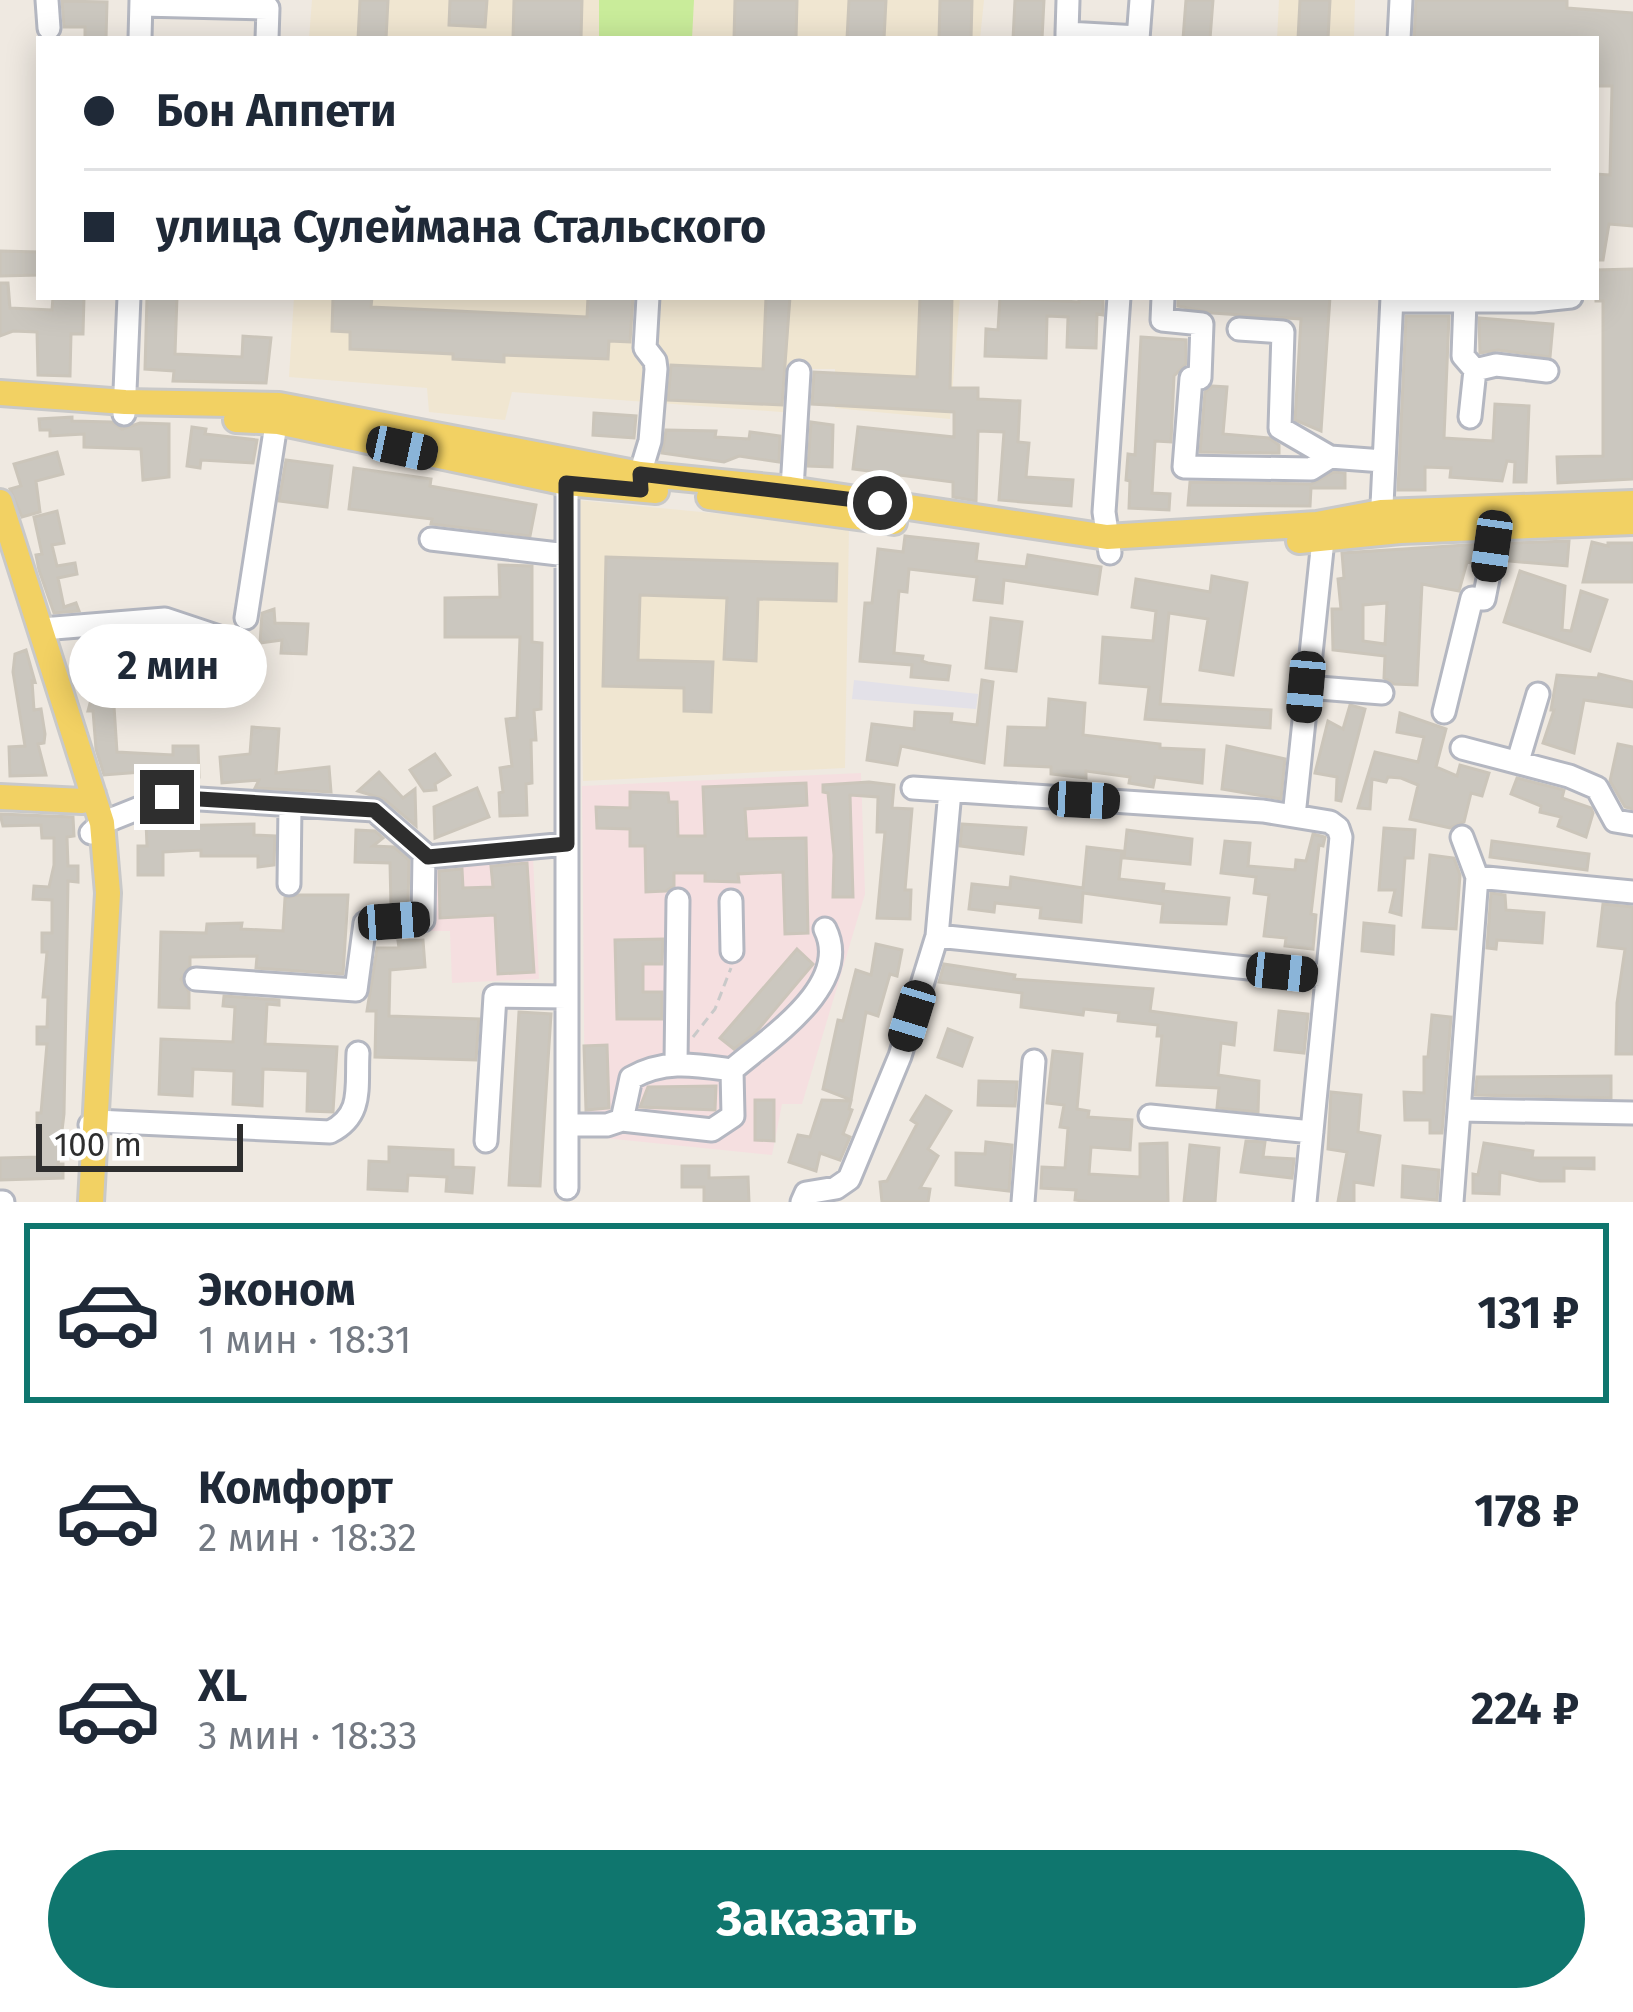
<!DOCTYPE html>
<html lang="ru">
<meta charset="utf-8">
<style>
body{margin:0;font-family:"Fira Sans",sans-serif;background:#f6f6f7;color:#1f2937;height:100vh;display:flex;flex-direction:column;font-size:45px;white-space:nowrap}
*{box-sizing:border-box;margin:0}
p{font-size:39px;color:#747a83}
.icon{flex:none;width:66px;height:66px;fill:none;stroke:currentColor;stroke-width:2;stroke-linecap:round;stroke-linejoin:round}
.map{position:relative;height:1202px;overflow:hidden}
.sheet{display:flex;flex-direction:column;background:#fff;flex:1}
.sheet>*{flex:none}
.top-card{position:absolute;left:36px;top:36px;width:1563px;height:264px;border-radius:0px;box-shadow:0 6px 30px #0003;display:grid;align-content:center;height:264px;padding:0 48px;background:#fff}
.scale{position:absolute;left:36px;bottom:30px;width:207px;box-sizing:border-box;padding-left:12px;border:6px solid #2e2e2e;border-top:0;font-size:33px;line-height:42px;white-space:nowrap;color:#2e2e2e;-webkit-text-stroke:9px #fff;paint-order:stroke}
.end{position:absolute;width:54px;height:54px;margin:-27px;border:15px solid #2e2e2e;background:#fff;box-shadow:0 0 0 6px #fff}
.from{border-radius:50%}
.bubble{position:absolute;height:84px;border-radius:42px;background:#fff;box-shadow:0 6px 30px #0003;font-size:39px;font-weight:700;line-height:84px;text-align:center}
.car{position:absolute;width:36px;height:72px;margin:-36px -18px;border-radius:15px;box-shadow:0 0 9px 3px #0007;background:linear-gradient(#222 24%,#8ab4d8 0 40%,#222 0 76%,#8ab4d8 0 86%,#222 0)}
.top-card b{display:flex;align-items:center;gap:42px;height:114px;font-size:45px}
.top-card b+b{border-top:3px solid #e0e1e3}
.top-card i{width:30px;height:30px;background:#1f2937}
ul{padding:21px 0 0;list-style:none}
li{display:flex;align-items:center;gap:36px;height:180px;margin:0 24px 18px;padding:0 24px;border:6px solid transparent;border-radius:0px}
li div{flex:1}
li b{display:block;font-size:45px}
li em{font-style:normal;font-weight:700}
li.on{border-color:#0f766e}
li>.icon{width:108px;height:108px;stroke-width:1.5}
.action{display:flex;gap:24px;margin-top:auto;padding:24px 48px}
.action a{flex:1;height:138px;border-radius:72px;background:#0f766e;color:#fff;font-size:48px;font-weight:700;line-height:138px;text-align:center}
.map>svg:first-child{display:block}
</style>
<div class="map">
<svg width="1633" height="1202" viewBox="0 0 1633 1202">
<rect width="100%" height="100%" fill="#efe9e1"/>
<path fill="#e3e1e8" d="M854,680L978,694L976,709L852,699Z"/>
<path fill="#f0e6d1" d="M312,0H984L980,39H309Z
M1279,0H1355L1354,39H1277Z
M294,297H960L950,419L835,408V369H797L794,413L512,392L505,420L429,412L427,388L289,377Z
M576,500L849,526L845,768L583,781Z"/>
<path fill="#f5dfe0" d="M861,773L865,894L802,1104H782L772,1155L585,1136L582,786Z
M533,858L539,979L452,983L450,931H431L428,862Z"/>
<path fill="#c9ec9a" d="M599,0H694L692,39H599Z"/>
<path fill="#cbc7bf" stroke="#cbc5ba" stroke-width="3" fill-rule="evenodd" d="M360,0H388L386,39H358Z
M450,0H487L485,27L449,25Z
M514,0H582L581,39H513Z
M735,0H797L796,39H734Z
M849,0H886L884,39H847Z
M940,0H972L971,39H939Z
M1015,0H1044L1042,39H1013Z
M1186,0H1213L1210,39H1183Z
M1300,0H1330L1328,39H1298Z
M1416,0H1567V8L1633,13V226L1609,224L1603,260H1596V174L1610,175L1612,86H1596V39H1414Z
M62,1L107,2L106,39H85V27H64Z
M0,251L39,252V275L0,276Z
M1633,269V479L1558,483L1557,457L1603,456V301H1596V270Z
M0,283H8L10,308L52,310L53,297H84L83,334H71L70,376L38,375L37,332L13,331L0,336Z
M147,297H177L175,354L242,357L243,336L271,338L266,383L173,381L174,371L145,369Z
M333,297H372L371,307L587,317L588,297H633L630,342L609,341L608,359L504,355V362L453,359V354L350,349V332L332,331Z
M766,297H790L782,405L668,400L671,365L763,369Z
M920,297H952L950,388H978V399L1020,401L1018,442L1029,443L1026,477L1073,480L1071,506L999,500L1004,432L978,431L976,501L953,497V482L853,469L858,427L954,437V412L812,404L814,372L917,377Z
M1000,297L1079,302V299L1103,300V315L1097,314L1096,348L1067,347L1068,317L1047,316L1046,358L985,356L986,329L998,330Z
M1178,297H1330L1321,431L1295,420L1301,319L1212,313L1178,306Z
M1406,316H1449L1444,438L1493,441L1495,404L1529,406L1526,482H1514L1515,462L1507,461L1502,481L1450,477L1451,468L1425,467V490H1398Z
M1479,318L1553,324L1550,357L1498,350L1480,353Z
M1141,337L1186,340V364L1174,376L1171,442L1155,441L1152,493L1170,494L1169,510L1129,508L1130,481L1126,480L1128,454L1135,455Z
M1212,386L1227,387L1223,434L1269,438L1279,445V453L1200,452L1205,392Z
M594,413L636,416L634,438L593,435Z
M72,417V421L112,422L122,429L140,423L169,424V477L143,480L141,449L84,447V434L50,436V430H40L39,419Z
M811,422L833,425L832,467L808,466Z
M192,427L206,429L205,434L257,440L253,463L201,460L200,468L187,466Z
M666,430L716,431L715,437L749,439L750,432L780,436L779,462L739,456L724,462L662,453Z
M57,452L63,474L36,481L40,512L22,517L10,489L21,486L14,464Z
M286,460L332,466L327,507L279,501Z
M354,468L431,479L430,486L536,505L530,536L431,524L432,519L349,509Z
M1334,472L1345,473V488H1311L1310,506L1188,505L1190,482L1311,484Z
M57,511L64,543L52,545L57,566L75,563L77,574L58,578L64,607L76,603L79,611L54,613L39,570L36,555L42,554L34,517Z
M905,536L978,544L976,561L1026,567L1028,555L1101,567L1097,594L1004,580L1002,603L974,600L977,577L909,569L907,592L899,591L894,653L923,656L922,661L928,663L950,666L948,680L911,677L912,665L860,661L865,603H872L878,549L903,552Z
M1569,541L1567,566L1508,561L1510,543Z
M1592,542L1608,546V543H1633V582H1583Z
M1480,544L1476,564L1467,562L1459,591L1422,584L1417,685L1394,684L1384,678L1385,656L1333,650L1332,609H1341L1338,579L1344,578L1342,553ZM1387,603L1385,644L1363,641V605Z
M606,557L837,564L836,601L758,599L756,661L724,659L727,598L640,595L638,660L713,662L711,712L684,711V688L603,686Z
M499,565L532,566V642L542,643L541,709L534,710L536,740H531L532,783L526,784L527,815L500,816L499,793L503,792L500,768L512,766L506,719L517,718L520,637H445V598L500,597Z
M1520,571L1565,586L1562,630L1571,631L1581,591L1607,600L1590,651L1504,622Z
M1212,576L1247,583L1233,675L1200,670L1208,619L1169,613L1160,704L1271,710L1270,728L1145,719L1149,687L1100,683L1103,637L1153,641L1156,611L1132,607L1136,579L1210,592Z
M274,609L275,623L308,624L306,654L281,653L282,640L260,643L262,613Z
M991,618L1022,622L1016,671L986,668Z
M26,650L35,682L32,681L34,710L41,709L45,734L44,743L38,744L46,775L10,776L9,747L25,746L13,672L15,654Z
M1599,674L1633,682V707L1584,700L1574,753L1543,743L1554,710H1551L1557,675L1598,678Z
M982,680L993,682L984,763L901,746L897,765L867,760L872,724L914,729L915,712L952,714L951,722L977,725Z
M113,691L117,752L173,755V746H198L199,777H182L181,769L104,775L96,749L93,711H88L93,692Z
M1049,699L1085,703L1083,735L1160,744V748L1204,750L1202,783L1155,777L1153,787L1129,783L1130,777L1086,771V778L1051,774V767L1005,765L1008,727L1047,728Z
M1350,705L1365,709L1341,801L1336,800L1337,777L1315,773L1328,721L1343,729Z
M1400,713L1446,729L1436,767L1457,776L1460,765L1489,773L1482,796L1471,793L1464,822L1450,828L1410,819L1418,785L1401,778L1388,777L1386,782L1372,779L1370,809L1358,808L1375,752L1418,762L1424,737L1397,732Z
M252,727L279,729L276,773L329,767L331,792L255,788L259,780L222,783L220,757L250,754Z
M1618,744L1633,747V809L1625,807L1610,781Z
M1227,746L1285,759L1281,799L1222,789Z
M435,754L450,775L435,784L436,790L424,791L410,770Z
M379,772L403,798L415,789L416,826L384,799L358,791Z
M1517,778L1564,790L1562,798L1591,808L1593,813L1586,837L1558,826L1561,817L1540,812L1541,806L1511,794Z
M869,782L894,785L892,808L912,809L905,890H911L910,919L877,918L885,832H877L878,797L850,795L853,897H833L834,855L828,793L823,792V785Z
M806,783L807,805L745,809L747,839L806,838L808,933L785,934L783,872L738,874L739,882L705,881V873H674V886L666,891L646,892L645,846H630V829L597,828L596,807L630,808V792L668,793L669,802H677L678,836H705L703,787Z
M477,788L489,817L435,838L434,807Z
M0,814L73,817L74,836L67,837L68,866H78V882L68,881L64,1114L58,1164H63V1178L0,1180V1158L40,1157L42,1128L37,1127V1113H41L47,1044H37V1027H47L48,997H43L47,952H42V933H52V900L33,899L34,886L49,887L54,865V838H42L41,825L3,826Z
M165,819V826L254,824V835L275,836L274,865L258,867V856H201V850L163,852V875H138V846H147L146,822Z
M962,824L1026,828L1023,854L960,846Z
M1384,828L1415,830L1413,858H1405L1401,915L1390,912L1395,890H1379Z
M356,830L375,831L383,838L373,846L394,847L409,860L408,906L391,907L390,863L355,862Z
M1127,830L1192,839L1190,864L1124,858Z
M1313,834L1325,837L1323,846L1319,845L1311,914L1316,915L1313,949L1285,946L1286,938L1264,936L1269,895L1254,893L1256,877L1221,873L1225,841L1250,843L1248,866L1295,870L1296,860L1306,861Z
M1492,841L1589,854L1587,870L1490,857Z
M1087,847L1122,851L1119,879L1164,884L1163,891L1229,898L1226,924L1161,922L1163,904L1083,893L1081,922L1040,918L1041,908L995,903L994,912L969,909L972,884L1010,888L1011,877L1083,888Z
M1430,855L1454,858L1460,875L1456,929L1423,927Z
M527,863L534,972L498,974L495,915L440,918L439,871L462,869L463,888L493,887L491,866Z
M1491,893L1505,895L1506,910L1544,913L1542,943L1497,940L1496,949L1487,948Z
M298,895H348L343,974L256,968L257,956L190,957V966L181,979L189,992V1008L159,1007L161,932L206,933L207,924L242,923L241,929L283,931L285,898Z
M1603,904L1633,907V1054H1616L1617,1003L1625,949L1598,946Z
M1364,923L1394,926L1393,954L1362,951Z
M663,939L662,964H643V992H662V1019H617L615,940Z
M423,940L425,967L390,970L389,1016L479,1019L476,1060L375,1057L376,1011H367L377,948H399L398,941Z
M876,944L902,950L897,976L890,974L878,1016L866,1012L851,1100L823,1089L838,1020L843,1021L856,970L871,975Z
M797,949L813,964L756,1032L734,1049L720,1038Z
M944,964L1015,975L1014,979L1153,989L1150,1011L1236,1023L1234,1045L1221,1043L1218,1075L1259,1081L1258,1112L1217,1108L1219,1088L1157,1085L1162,1036H1157L1158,1025L1118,1021L1119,1013L1084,1009L1083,1015L1021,1007L1022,993L939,982Z
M224,996L279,1000V1005L267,1004L265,1044L337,1047L333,1112L307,1111L308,1071L263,1069L262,1106L233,1104L234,1071L193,1069L192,1096L159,1094L161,1039L233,1042L235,1007L223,1006Z
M1279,1011L1308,1014L1304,1053L1275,1050Z
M519,1012L551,1014L540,1186L509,1185Z
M1432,1015L1451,1017L1442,1133H1430V1120H1405L1404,1092L1424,1093V1057H1428Z
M948,1029L972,1038L962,1066L938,1057Z
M607,1045L609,1108L586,1110L584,1046Z
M1053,1051L1082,1054L1077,1109L1089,1111L1088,1117L1132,1120L1130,1150L1091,1147L1089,1174L1140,1177V1144L1167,1143L1168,1202H1091L1075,1200L1076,1190L1041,1188L1042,1167L1065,1168L1068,1128L1060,1127L1064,1105L1047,1103Z
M1611,1076V1098L1475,1095L1477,1077Z
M979,1081L1017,1082L1015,1106L978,1105Z
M716,1086L715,1110L640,1107L648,1087Z
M1331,1092L1361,1095L1358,1132L1380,1136L1373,1185L1354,1182V1202H1338L1347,1152L1328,1149Z
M926,1096L951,1111L928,1149L938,1156L920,1188L930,1189L928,1202H882L880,1182L887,1181L917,1124L911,1120Z
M755,1100H774V1141L755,1140Z
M822,1100L851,1101L849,1109L852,1110L843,1134L850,1137L840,1160L820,1153L816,1171L789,1162L798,1135L810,1137Z
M1246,1141L1265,1142L1263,1157L1294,1159L1292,1178L1241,1172Z
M986,1142L1012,1145L1009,1191L956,1185V1153L985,1154Z
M1484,1143L1533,1151L1532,1158H1594V1169L1564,1168V1181H1540L1500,1172L1499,1194L1473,1193V1174L1478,1175Z
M1190,1145L1219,1148L1215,1202H1184Z
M389,1147L453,1150V1167L474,1168L472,1193L446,1191L447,1177L408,1175L407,1191L368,1189L369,1161L389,1162Z
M682,1166H709V1178L748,1177L749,1202H704V1187H682Z
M1403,1166L1439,1170L1437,1200L1402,1197Z"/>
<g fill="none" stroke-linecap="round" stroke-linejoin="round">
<g stroke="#b4b7c1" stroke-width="27">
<path id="minor" d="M47,0L49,28
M141,5L268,8L267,39
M1067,33L1068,0
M140,39L141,0
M1067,39V33L1138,37
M1138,39L1141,0
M1399,39L1401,0
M1163,297L1162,320L1202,324L1200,378H1191L1184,467L1311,469L1330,457L1383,461
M1392,301H1533L1571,297
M1465,301L1463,356L1475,370L1470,417
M1239,329L1283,332L1280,428L1330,457
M1475,370L1496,365L1547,371
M124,414L129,297
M567,483V1188
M641,489L640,474L650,441L656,369L655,361L645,348L648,297
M791,506L799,372
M1381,526L1392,297
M431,539L567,555
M1110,553L1104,512L1119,297
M246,618L279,405
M42,629L165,619L240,644
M1306,687L1382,693
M1444,712L1472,598L1484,599L1498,529L1497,515
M1462,748L1569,776L1597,788L1615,821L1633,824
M1518,761L1538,694
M913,788L1263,811L1330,822L1338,828L1341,837L1305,1202
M1294,816L1323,540L1318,526
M91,833L102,823L167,797L374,810L428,857L567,844
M1477,877L1633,892
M289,884L290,805
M731,901L732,951
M937,936L1325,976
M196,979L356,990L365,923L423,920L424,854
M676,1063L678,900
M732,1070C769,1038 853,985 825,929
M1459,1110L1633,1113
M1150,1116L1312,1132
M90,1125L96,1121L330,1132C364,1115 356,1087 358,1053
M567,1125H607L622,1120L631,1078C665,1059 695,1065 732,1070L733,1116L712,1130L622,1120
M486,1141L495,996L567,997
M0,1202H3
M802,1202L806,1193L836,1188L849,1179L900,1056L937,936L950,791
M1023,1202L1034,1061
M1452,1202L1477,877L1462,837"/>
</g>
<g stroke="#c9c9c9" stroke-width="30">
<path id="major" d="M0,393L125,402L279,405L640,474L790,489L1107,537L1317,524L1381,512L1633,503
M236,420L278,422L567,483L656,491
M709,497L894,522
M0,502L102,823L108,893L91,1202
M1299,541L1400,531L1633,522
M0,797L82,801L93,794"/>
</g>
<path stroke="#c9c9c9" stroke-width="3" stroke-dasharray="9 6" stroke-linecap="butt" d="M693,1037L715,1009L731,968"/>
<use href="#minor" stroke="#fff" stroke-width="21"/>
<use href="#major" stroke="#f2d163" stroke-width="24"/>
</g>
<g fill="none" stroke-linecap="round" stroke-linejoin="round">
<path stroke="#2e2e2e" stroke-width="15" d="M167,797L374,810L428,857L567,844L566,483L641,490L640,474L880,503"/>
</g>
</svg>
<div class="scale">100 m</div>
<i class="end from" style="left:880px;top:503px"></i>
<i class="end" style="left:167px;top:797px"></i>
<div class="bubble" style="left:69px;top:624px;width:198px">2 мин</div>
<i class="car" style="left:402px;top:448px;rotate:102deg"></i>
<i class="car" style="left:1492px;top:546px;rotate:188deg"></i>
<i class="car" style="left:1306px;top:687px;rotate:185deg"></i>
<i class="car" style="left:1084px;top:800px;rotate:93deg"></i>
<i class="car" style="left:394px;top:921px;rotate:86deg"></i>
<i class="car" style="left:1282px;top:972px;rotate:96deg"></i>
<i class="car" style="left:912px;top:1016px;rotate:197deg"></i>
<div class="top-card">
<b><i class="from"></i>Бон Аппети</b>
<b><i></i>улица Сулеймана Стальского</b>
</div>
</div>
<section class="sheet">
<ul>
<li class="on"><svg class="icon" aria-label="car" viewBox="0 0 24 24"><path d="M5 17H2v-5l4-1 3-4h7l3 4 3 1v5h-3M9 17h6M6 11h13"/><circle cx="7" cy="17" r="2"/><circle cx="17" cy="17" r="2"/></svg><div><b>Эконом</b><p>1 мин · 18:31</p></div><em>131 ₽</em></li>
<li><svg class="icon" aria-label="car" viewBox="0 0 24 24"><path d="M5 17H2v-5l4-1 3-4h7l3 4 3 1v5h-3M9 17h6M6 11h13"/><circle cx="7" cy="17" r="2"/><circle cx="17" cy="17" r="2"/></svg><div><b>Комфорт</b><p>2 мин · 18:32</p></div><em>178 ₽</em></li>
<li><svg class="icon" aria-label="car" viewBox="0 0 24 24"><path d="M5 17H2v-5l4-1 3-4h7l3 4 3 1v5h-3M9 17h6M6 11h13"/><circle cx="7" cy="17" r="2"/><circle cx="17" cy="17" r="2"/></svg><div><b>XL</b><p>3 мин · 18:33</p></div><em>224 ₽</em></li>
</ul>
<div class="action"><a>Заказать</a></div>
</section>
